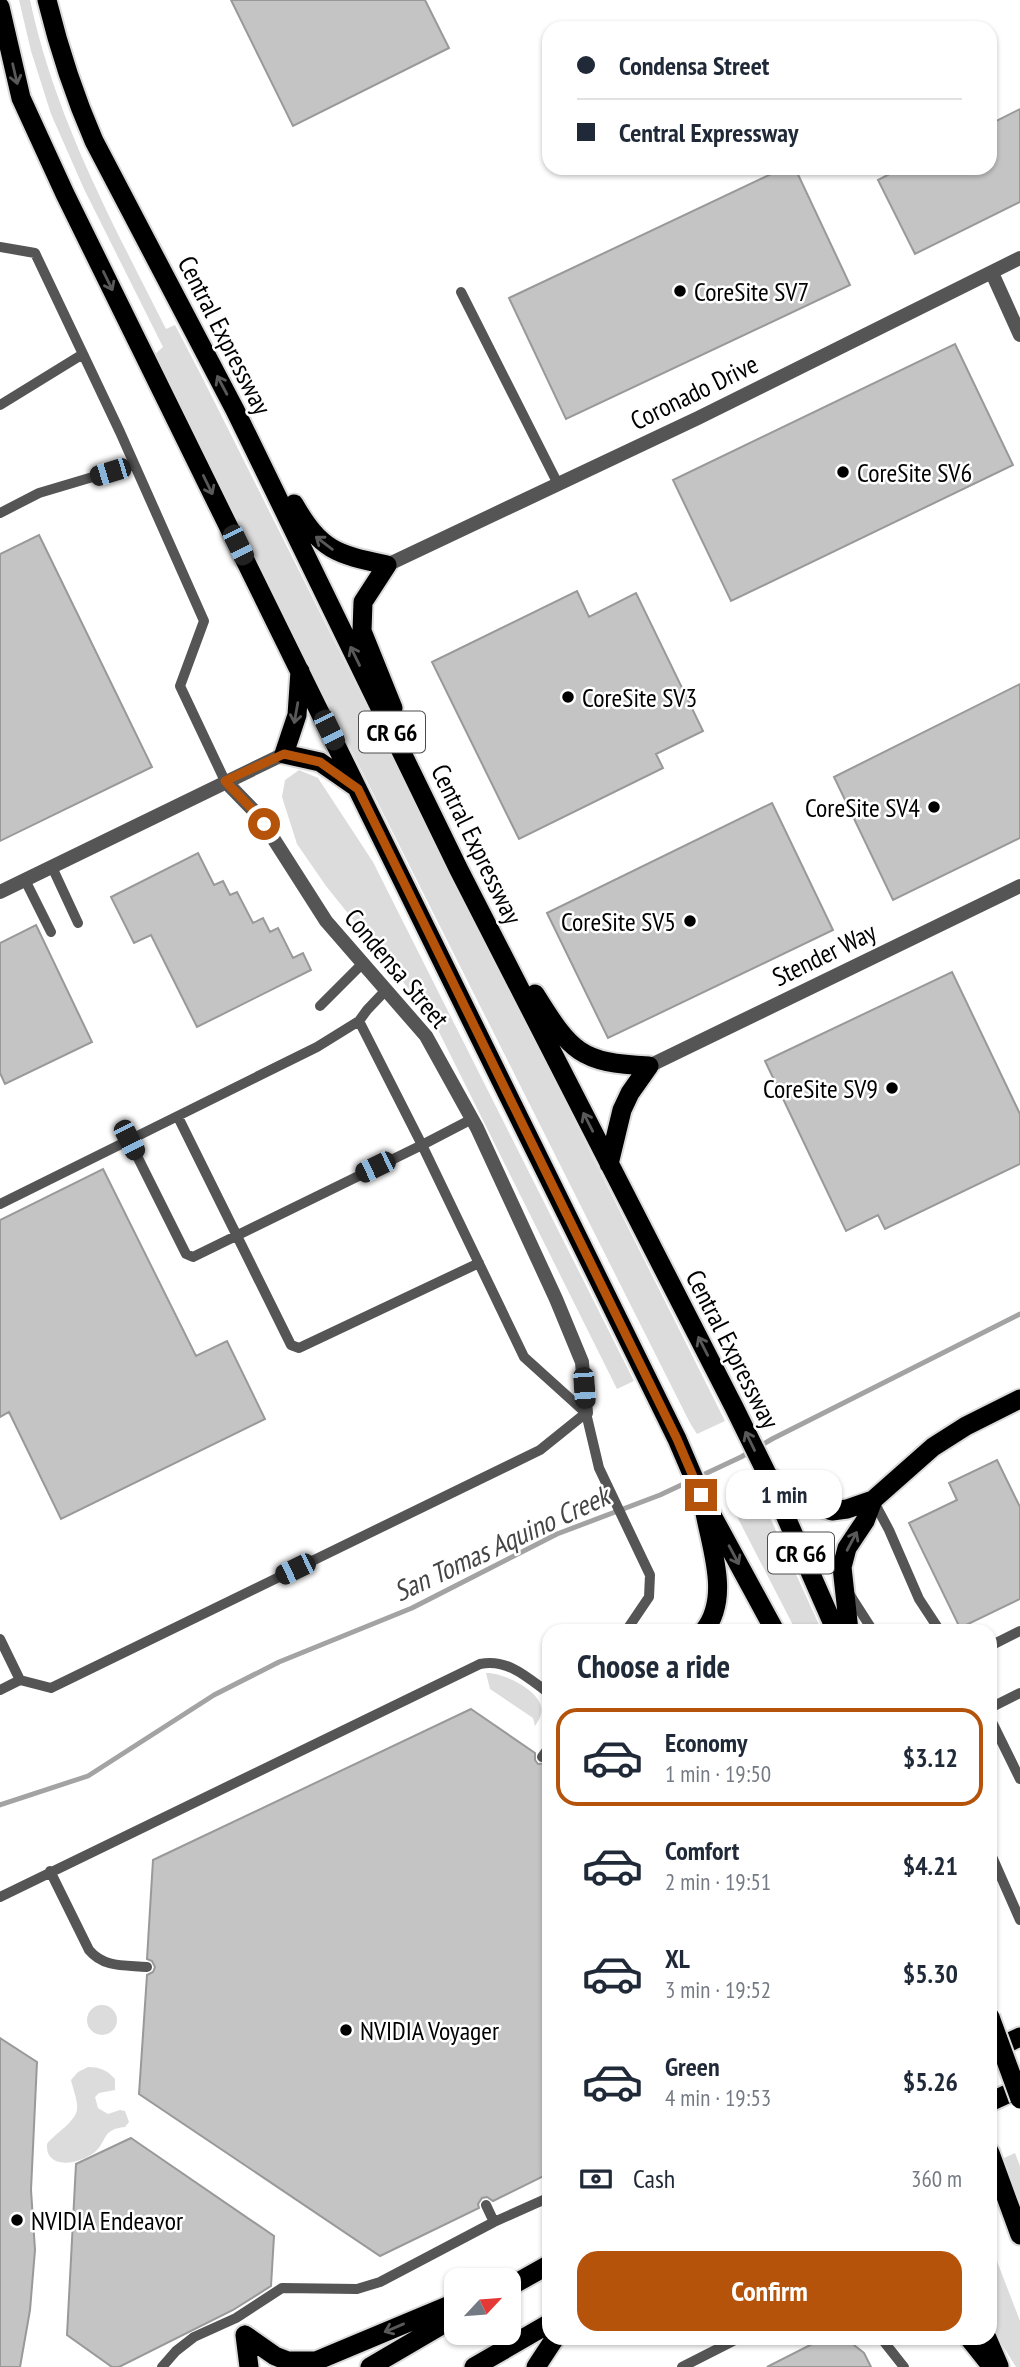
<!DOCTYPE html>
<meta charset="utf-8">
<style>
body{margin:0;font-family:"PT Sans Narrow",sans-serif;background:#f2f2f3;color:#1f2937;height:100vh;display:flex;flex-direction:column;font-size:26px;white-space:nowrap}
*{box-sizing:border-box;margin:0}
p{font-size:23px;color:#747a83}
.icon{flex:none;width:38px;height:38px;fill:none;stroke:currentColor;stroke-width:2;stroke-linecap:round;stroke-linejoin:round}
.map{position:relative;flex:1;overflow:hidden}
.drawer{position:absolute;left:542px;top:1624px;width:455px;height:721px;display:flex;flex-direction:column;background:#fff;border-radius:21px;box-shadow:0 2px 5px #0004}
.drawer>*{flex:none}
.banner{position:absolute;left:542px;top:21px;width:455px;height:154px;border-radius:21px;box-shadow:0 2px 5px #0004;display:grid;align-content:center;height:154px;padding:0 35px;background:#fff}
.needle{width:46px;rotate:64deg}
.buttons{position:absolute;left:444px;top:2268px;display:grid;gap:14px}
.buttons a{display:grid;place-items:center;width:77px;height:77px;border-radius:14px;background:#fff;box-shadow:0 2px 5px #0004;font-size:35px}
.end{position:absolute;width:32px;height:32px;margin:-16px;border:9px solid #b45309;background:#fff;box-shadow:0 0 0 4px #fff}
.from{border-radius:50%}
.bubble{position:absolute;height:49px;border-radius:21px;background:#fff;box-shadow:0 2px 5px #0004;font-size:23px;font-weight:700;line-height:49px;text-align:center}
.car{position:absolute;width:21px;height:42px;margin:-21px -10px;border-radius:9px;box-shadow:0 0 5px 2px #0007;background:linear-gradient(#222 24%,#8ab4d8 0 40%,#222 0 76%,#8ab4d8 0 86%,#222 0)}
.banner b{display:flex;align-items:center;gap:24px;height:66px;font-size:26px}
.banner b+b{border-top:2px solid #e0e1e3}
.banner i{width:18px;height:18px;background:#1f2937}
ul{padding:0;list-style:none}
li{display:flex;align-items:center;gap:21px;height:98px;margin:0 14px 10px;padding:0 21px;border:4px solid transparent;border-radius:21px}
li div{flex:1}
li b{display:block;font-size:26px}
li em{font-style:normal;font-weight:700}
li.on{border-color:#b45309}
li>.icon{width:63px;height:63px;stroke-width:1.5}
h2{padding:0 35px;font-size:32px;line-height:84px}
.pay{display:flex;align-items:center;gap:18px;height:77px;padding:0 35px;font-size:26px}
.pay p{margin-inline-start:auto}
.primary-button{display:flex;gap:14px;margin-top:auto;padding:14px 35px}
.primary-button a{flex:1;height:80px;border-radius:21px;background:#b45309;color:#fff;font-size:28px;font-weight:700;line-height:80px;text-align:center}
.map>svg:first-child{display:block}
</style>
<div class="map">
<svg width="1020" height="2367" viewBox="0 0 1020 2367">
<rect width="100%" height="100%" fill="#fff"/>
<path fill="#dcdcdc" d="M19,0H30C55,118 112,222 166,329L175,325L202,377L725,1421L697,1434L690,1423L153,356L163,347L84,189L51,114L31,51Z
M299,770L318,778L373,862L634,1381L617,1389L432,1018L326,886L297,844L282,797L285,780Z
M756,1487L822,1631H796L729,1501Z
M486,1673C502,1672 537,1689 541,1706C543,1714 539,1720 535,1726L533,1718L490,1689Z
M87 2020a15 15 0 1 1 30 0a15 15 0 1 1-30 0Z
M88,2067C100,2067 107,2070 115,2079V2090L99,2093L95,2097L98,2108L108,2114L120,2110L125,2111L129,2122L125,2127C102,2129 107,2141 96,2151C86,2160 59,2170 49,2155C47,2152 47,2148 47,2144C54,2134 76,2122 77,2109C78,2101 73,2089 71,2080L78,2072Z
M1015,2153L1020,2166V2203L1004,2158Z
M990,2243L1020,2321V2367H1016L991,2327Z"/>
<g fill="none" stroke-linecap="round" stroke-linejoin="round">
<path stroke="#a3a3a3" stroke-width="5" d="M0,1805L88,1776L214,1695L279,1662L412,1608L557,1534L660,1495L741,1457L772,1439L1020,1314"/>
</g>
<path fill="#c4c4c4" stroke="#999" stroke-width="2" d="M231,0H425L449,48L293,126Z
M1020,109V202L915,254L878,180L901,168H990V124Z
M784,168H795L850,285L566,419L509,298Z
M955,344L1013,465L731,601L673,480Z
M39,535L152,767L0,841V554Z
M577,591L589,617L636,593L703,731L656,754L663,768L519,839L432,662Z
M1020,684V838L893,900L834,777Z
M772,803L833,930L608,1038L547,913Z
M198,853L214,885L223,881L230,895L237,892L253,923L263,918L270,932L278,928L293,958L303,953L311,970L197,1027L151,935L134,943L111,897Z
M36,925L92,1042L5,1084L0,1073V943Z
M952,972L1020,1114V1164L885,1229L878,1215L846,1231L765,1061Z
M103,1169L196,1356L227,1341L265,1419L61,1519L9,1412L0,1417V1220Z
M997,1460L1020,1507V1599L960,1628L909,1523L957,1500L949,1483Z
M471,1709L535,1753V1760L538,1764L550,1763V2173L493,2201L487,2197L482,2198L478,2204L479,2208L380,2256L139,2094L147,1975L153,1972L155,1967L152,1961L147,1959L153,1860Z
M0,2038L37,2062L31,2190L35,2250L30,2310L20,2367H0Z
M131,2138L274,2236L271,2286L233,2310L119,2367H112L67,2335L76,2164Z
M832,2338H845L864,2353L871,2367H767L822,2339Z"/>
<g fill="none" stroke-linecap="round" stroke-linejoin="round">
<g stroke="#dbdbdb" stroke-width="23">
<path id="trunk" d="M47,0C59,49 74,95 94,141L235,410L459,870L734,1407L767,1474L836,1631
M0,7L21,98L65,194L677,1439L701,1495L775,1631
M294,504C321,551 336,554 387,565L363,602L362,631L393,708
M300,671L297,715L284,754L320,762L356,787
M535,994C571,1052 580,1063 649,1066
M609,1164L622,1110L630,1093L649,1066
M770,1477L803,1502L832,1511L847,1509L873,1500L933,1447L966,1426L1020,1399
M704,1631C730,1598 712,1551 705,1513
M849,1631L842,1567L847,1548L865,1521L873,1500
M990,2051L1020,2037
M990,2102L1020,2088
M990,2153L1020,2235
M509,2287L550,2264
M245,2335L275,2356L288,2361H316L457,2302
M245,2335L249,2367
M969,2338L992,2367
M987,2338L999,2366
M370,2367L457,2316
M474,2367L550,2323
M536,2367L555,2338"/>
</g>
<path stroke="#555" stroke-width="10" d="M0,247L35,253L83,354L0,405
M461,292L558,484
M83,354L120,432L204,621L180,686L225,781
M0,513L39,493L133,465
M52,867L78,923
M25,880L51,932
M320,1006L363,963
M359,1021L422,1145L472,1119
M178,1117L291,1345L299,1348L479,1263
M129,1140L186,1254L193,1257L422,1145L524,1357L586,1413
M0,1204L317,1047L359,1021L367,1010L386,990
M586,1413L599,1468L650,1575L649,1597L626,1631
M873,1500L889,1530L919,1599L940,1631
M848,1592L873,1631
M0,1639L20,1680
M990,1646L1020,1631
M0,1690L20,1680L51,1688L540,1450L586,1413
M990,1708L1020,1693
M990,1718L1020,1779
M542,1757L550,1746
M990,1852L1020,1920
M50,1871L89,1950C104,1968 125,1965 147,1967
M0,1897L480,1664C508,1658 528,1678 550,1694
M486,2205L494,2222
M881,2338L904,2367
M162,2367L176,2351L194,2337L236,2318L282,2288L357,2289L380,2282L494,2222L550,2197
M682,2367L739,2338"/>
<path stroke="#555" stroke-width="14" d="M992,273L1020,335
M387,565L698,418L1020,258
M225,781L259,816L326,921L426,1036L477,1128L556,1299L582,1362L586,1413
M0,892L284,754
M649,1066L1020,886"/>
<use href="#trunk" stroke="#000" stroke-width="19"/>
<g stroke="#dbdbdb" stroke-width="23" stroke-linecap="butt">
<path id="trunk-bridge" d="M990,2017L1020,2099"/>
</g>
<use href="#trunk-bridge" stroke="#000" stroke-width="19"/>
</g>
<defs><path id="oneway-shaft" d="M-6 0H5M1.5-3L5.5 0L1.5 3" fill="none" stroke-width="1.6" stroke-linecap="round" stroke-linejoin="round" transform="scale(1.75)"/></defs>
<g stroke="#595959">
<use href="#oneway-shaft" transform="translate(15 74) rotate(77)"/>
<use href="#oneway-shaft" transform="translate(108 281) rotate(64)"/>
<use href="#oneway-shaft" transform="translate(222 385) rotate(-118)"/>
<use href="#oneway-shaft" transform="translate(208 485) rotate(64)"/>
<use href="#oneway-shaft" transform="translate(324 543) rotate(-143)"/>
<use href="#oneway-shaft" transform="translate(355 656) rotate(-116)"/>
<use href="#oneway-shaft" transform="translate(296 713) rotate(100)"/>
<use href="#oneway-shaft" transform="translate(588 1122) rotate(-117)"/>
<use href="#oneway-shaft" transform="translate(703 1346) rotate(-117)"/>
<use href="#oneway-shaft" transform="translate(750 1441) rotate(-116)"/>
<use href="#oneway-shaft" transform="translate(852 1541) rotate(-62)"/>
<use href="#oneway-shaft" transform="translate(734 1555) rotate(62)"/>
<use href="#oneway-shaft" transform="translate(394 2328) rotate(157)"/>
</g>
<g fill="none" stroke-linecap="round" stroke-linejoin="round">
<path stroke="#b45309" stroke-width="9" d="M264,824L259,816L225,781L284,754L320,762L358,789L677,1439L701,1495"/>
</g>
<g fill="#000" stroke="#fff" stroke-width="2.5">
<circle cx="680" cy="291" r="7"/>
<circle cx="843" cy="472" r="7"/>
<circle cx="568" cy="697" r="7"/>
<circle cx="934" cy="807" r="7"/>
<circle cx="690" cy="921" r="7"/>
<circle cx="892" cy="1088" r="7"/>
<circle cx="346" cy="2030" r="7"/>
<circle cx="17" cy="2220" r="7"/>
</g>
<g text-anchor="middle" dominant-baseline="central" stroke-width="5" stroke-linejoin="round" paint-order="stroke">
<g fill="#fff" stroke="#4c4c4c" stroke-width="2">
<rect x="359" y="711.5" width="66" height="41" rx="5"/>
<rect x="768" y="1532.5" width="66" height="41" rx="5"/>
</g>
<g font-size="24" font-weight="bold" fill="#000">
<text x="392" y="732">CR G6</text>
<text x="801" y="1553">CR G6</text>
</g>
<g font-size="26" fill="#000" stroke="#fff" text-anchor="start">
<text x="694" y="291">CoreSite SV7</text>
<text x="857" y="472">CoreSite SV6</text>
<text x="582" y="697">CoreSite SV3</text>
<text x="920" y="807" text-anchor="end">CoreSite SV4</text>
<text x="676" y="921" text-anchor="end">CoreSite SV5</text>
<text x="878" y="1088" text-anchor="end">CoreSite SV9</text>
<text x="360" y="2030">NVIDIA Voyager</text>
<text x="31" y="2220">NVIDIA Endeavor</text>
</g>
<g font-size="26" fill="#000" stroke="#fff">
<text transform="translate(225 335) rotate(63)">Central Expressway</text>
<text transform="translate(694 392) rotate(-26)">Coronado Drive</text>
<text transform="translate(477 844) rotate(64)">Central Expressway</text>
<text transform="translate(824 954) rotate(-26)">Stender Way</text>
<text transform="translate(397 968) rotate(50)">Condensa Street</text>
<text transform="translate(733 1349) rotate(63)">Central Expressway</text>
</g>
<g font-size="28" font-style="italic" fill="#444" stroke="#fff">
<text transform="translate(501 1543) rotate(-25)">San Tomas Aquino Creek</text>
</g>
</g>
</svg>
<div class="buttons">
<a><svg class="needle" viewBox="-14 -14 28 28"><path d="M0-13l5 13h-10z" fill="#e53935"/><path d="M0 13l5-13h-10z" fill="#747a83"/></svg></a>
</div>
<i class="end from" style="left:264px;top:824px"></i>
<i class="end" style="left:701px;top:1495px"></i>
<div class="bubble" style="left:726px;top:1470px;width:116px">1 min</div>
<i class="car" style="left:110px;top:472px;rotate:253deg"></i>
<i class="car" style="left:238px;top:545px;rotate:154deg"></i>
<i class="car" style="left:329px;top:730px;rotate:154deg"></i>
<i class="car" style="left:129px;top:1140px;rotate:153deg"></i>
<i class="car" style="left:375px;top:1167px;rotate:244deg"></i>
<i class="car" style="left:584px;top:1388px;rotate:176deg"></i>
<i class="car" style="left:295px;top:1569px;rotate:244deg"></i>
<div class="banner">
<b><i class="from"></i>Condensa Street</b>
<b><i></i>Central Expressway</b>
</div>
<section class="drawer">
<h2>Choose a ride</h2>
<ul>
<li class="on"><svg class="icon" aria-label="car" viewBox="0 0 24 24"><path d="M5 17H2v-5l4-1 3-4h7l3 4 3 1v5h-3M9 17h6M6 11h13"/><circle cx="7" cy="17" r="2"/><circle cx="17" cy="17" r="2"/></svg><div><b>Economy</b><p>1 min · 19:50</p></div><em>$3.12</em></li>
<li><svg class="icon" aria-label="car" viewBox="0 0 24 24"><path d="M5 17H2v-5l4-1 3-4h7l3 4 3 1v5h-3M9 17h6M6 11h13"/><circle cx="7" cy="17" r="2"/><circle cx="17" cy="17" r="2"/></svg><div><b>Comfort</b><p>2 min · 19:51</p></div><em>$4.21</em></li>
<li><svg class="icon" aria-label="car" viewBox="0 0 24 24"><path d="M5 17H2v-5l4-1 3-4h7l3 4 3 1v5h-3M9 17h6M6 11h13"/><circle cx="7" cy="17" r="2"/><circle cx="17" cy="17" r="2"/></svg><div><b>XL</b><p>3 min · 19:52</p></div><em>$5.30</em></li>
<li><svg class="icon" aria-label="car" viewBox="0 0 24 24"><path d="M5 17H2v-5l4-1 3-4h7l3 4 3 1v5h-3M9 17h6M6 11h13"/><circle cx="7" cy="17" r="2"/><circle cx="17" cy="17" r="2"/></svg><div><b>Green</b><p>4 min · 19:53</p></div><em>$5.26</em></li>
</ul>
<div class="pay"><svg class="icon" aria-label="cash" viewBox="0 0 24 24"><path d="M3 7h18v10H3z"/><circle cx="12" cy="12" r="2"/></svg>Cash<p>360 m</p></div>
<div class="primary-button"><a>Confirm</a></div>
</section>
</div>
